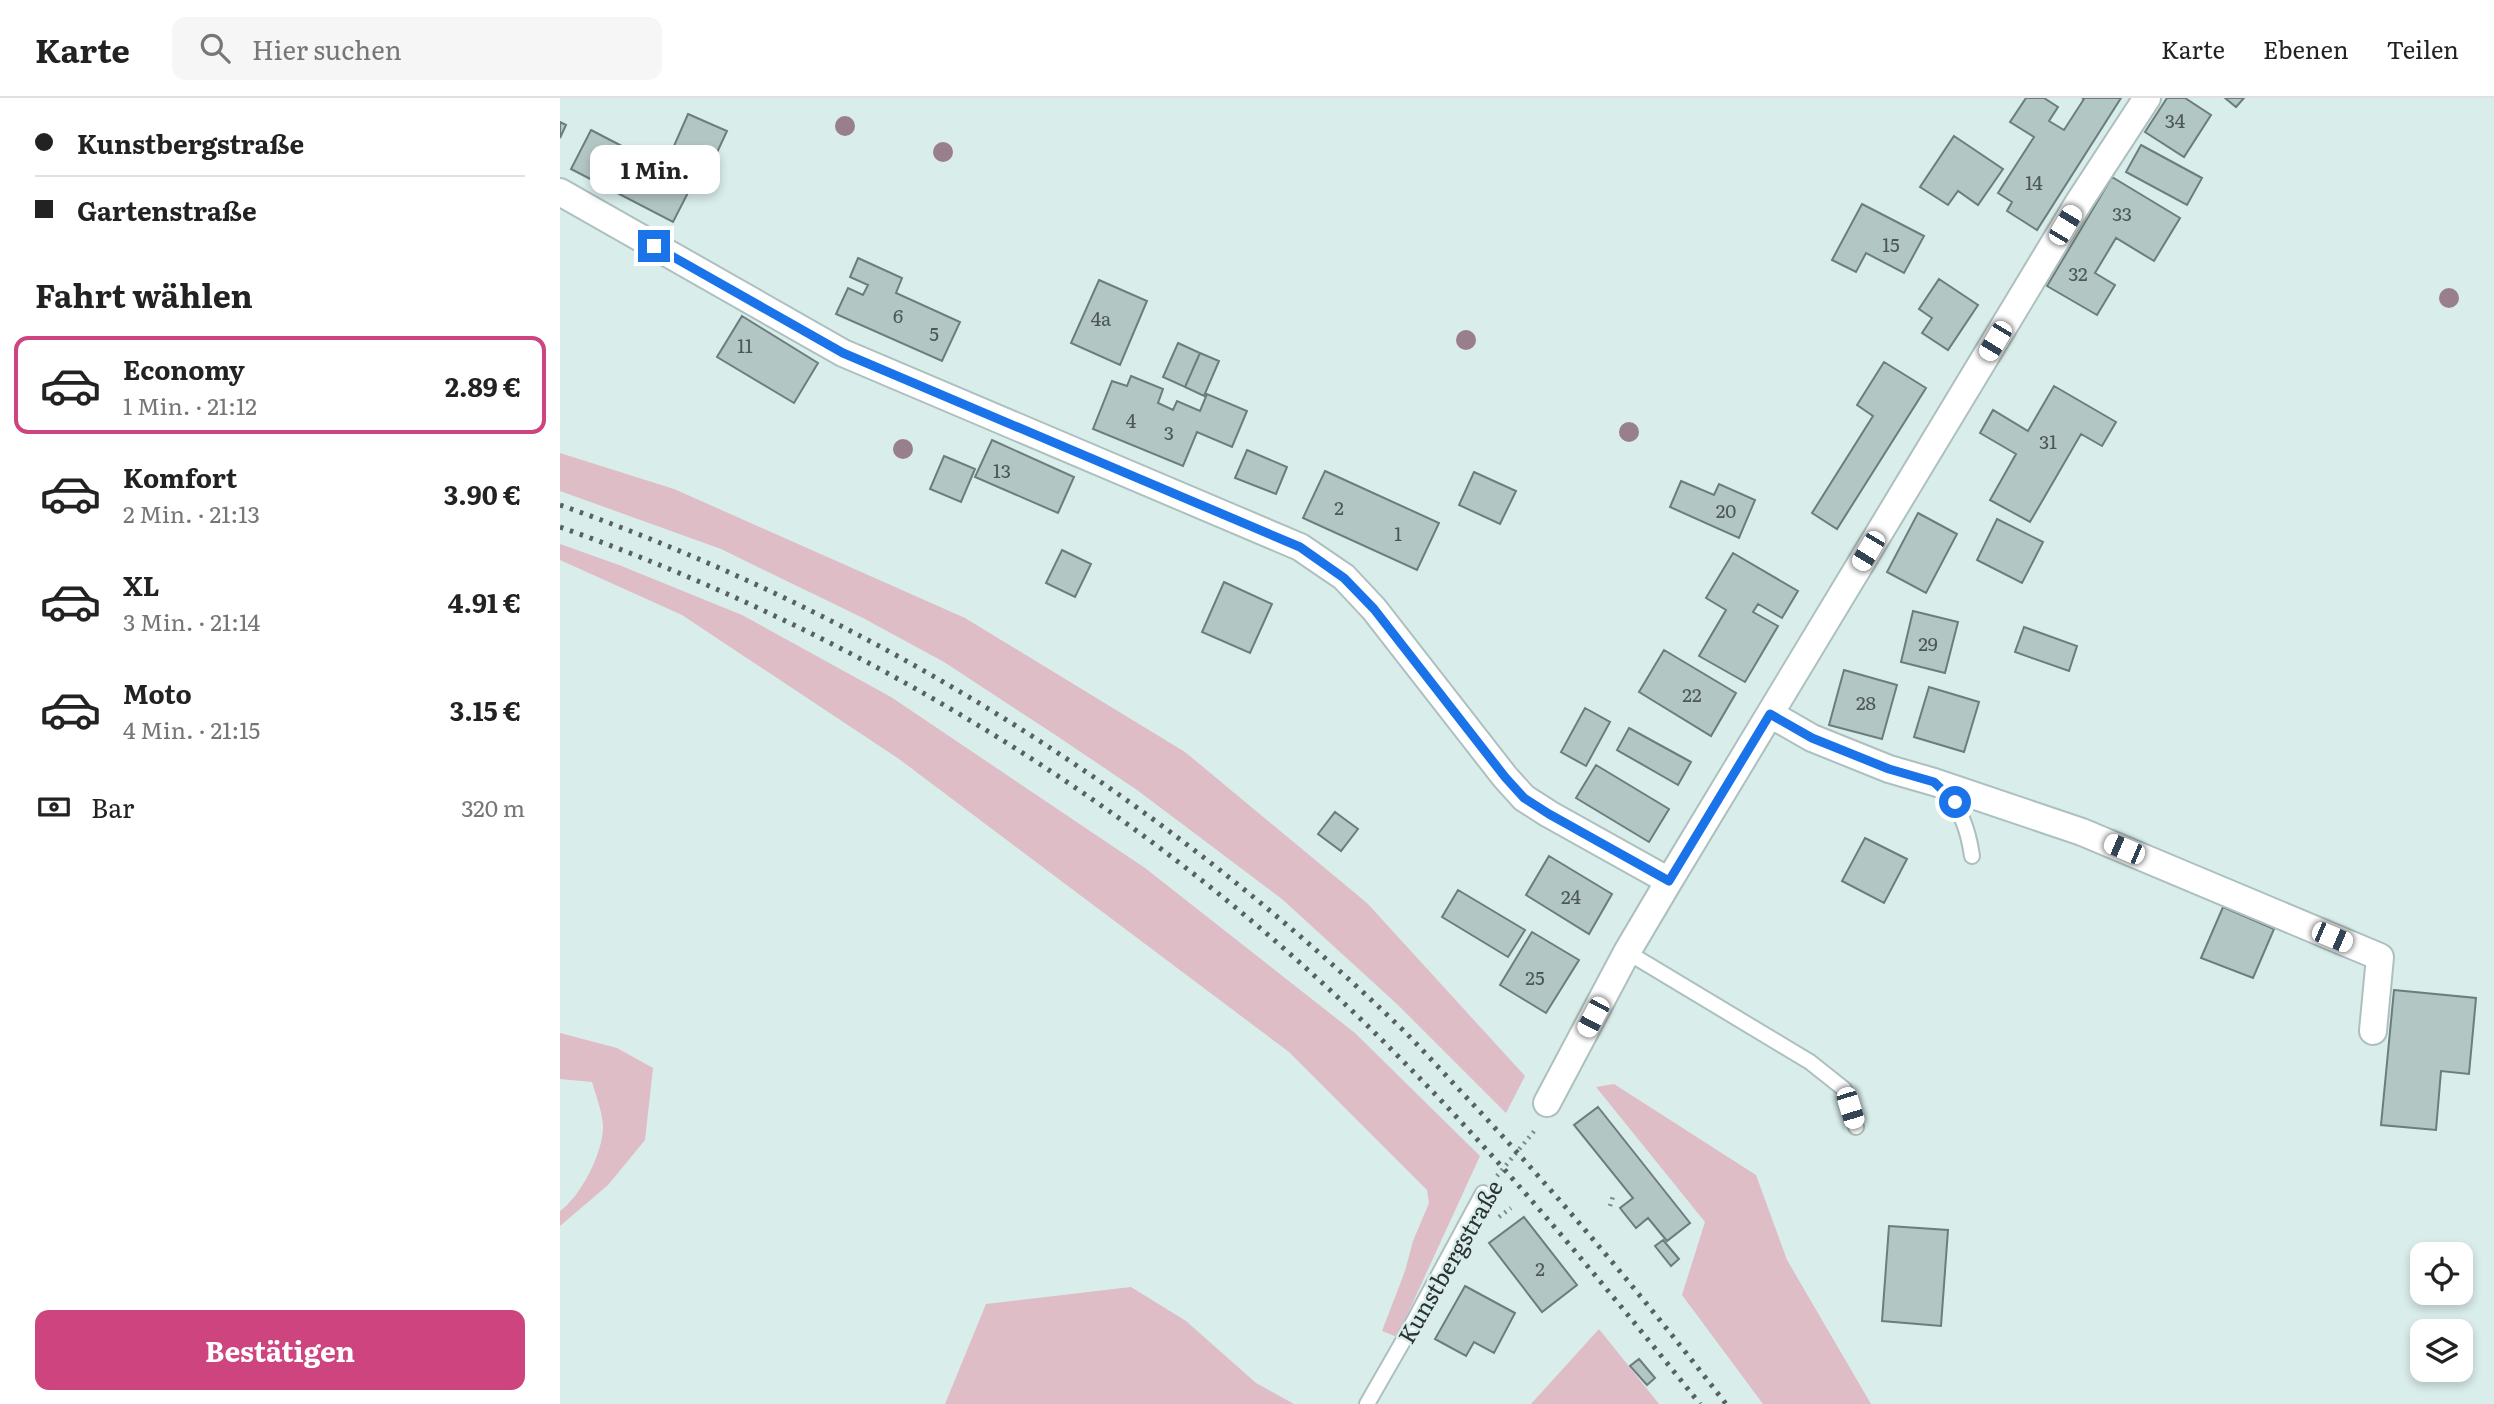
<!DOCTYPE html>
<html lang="de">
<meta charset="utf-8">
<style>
body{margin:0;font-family:Literata,serif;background:#f6f6f6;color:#222;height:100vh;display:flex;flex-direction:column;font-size:26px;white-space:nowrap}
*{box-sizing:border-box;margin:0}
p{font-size:23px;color:#767676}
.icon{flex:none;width:38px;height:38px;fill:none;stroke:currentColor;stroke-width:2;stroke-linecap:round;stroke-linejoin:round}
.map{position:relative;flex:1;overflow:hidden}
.side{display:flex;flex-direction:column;background:#fff;width:560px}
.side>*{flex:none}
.top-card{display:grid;align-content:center;height:154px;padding:0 35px;background:#fff}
.fabs{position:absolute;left:1850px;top:1144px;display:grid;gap:14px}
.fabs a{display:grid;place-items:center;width:63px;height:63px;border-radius:14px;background:#fff;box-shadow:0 4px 10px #0003;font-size:35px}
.end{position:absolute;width:32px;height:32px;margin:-16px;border:9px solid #1a73e8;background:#fff;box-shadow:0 0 0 4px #fff}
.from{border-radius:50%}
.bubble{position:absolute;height:49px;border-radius:14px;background:#fff;box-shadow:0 4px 10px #0003;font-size:23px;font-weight:700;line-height:49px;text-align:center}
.car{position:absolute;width:21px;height:42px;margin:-21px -10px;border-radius:9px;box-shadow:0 0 5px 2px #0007;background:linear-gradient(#fff 24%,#345 0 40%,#fff 0 76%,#345 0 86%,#fff 0)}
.top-card b{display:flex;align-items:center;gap:24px;height:66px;font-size:26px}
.top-card b+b{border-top:2px solid #e0e0e0}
.top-card i{width:18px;height:18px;background:#222}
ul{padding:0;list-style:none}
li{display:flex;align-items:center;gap:21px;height:98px;margin:0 14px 10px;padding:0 21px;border:4px solid transparent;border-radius:14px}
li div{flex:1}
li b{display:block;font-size:26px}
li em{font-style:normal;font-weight:700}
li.on{border-color:#cd447f}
li>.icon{width:63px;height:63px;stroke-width:1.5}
h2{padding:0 35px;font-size:32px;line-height:84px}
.pay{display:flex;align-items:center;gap:18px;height:77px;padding:0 35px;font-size:26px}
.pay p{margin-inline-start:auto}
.primary-button{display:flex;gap:14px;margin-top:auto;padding:14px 35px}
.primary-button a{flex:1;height:80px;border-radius:14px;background:#cd447f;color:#fff;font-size:28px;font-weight:700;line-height:80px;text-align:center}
header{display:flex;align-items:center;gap:42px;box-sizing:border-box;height:98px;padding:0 35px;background:#fff;border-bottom:2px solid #e0e0e0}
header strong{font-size:33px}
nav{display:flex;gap:38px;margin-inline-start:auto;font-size:24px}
.search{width:490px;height:63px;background:#f6f6f6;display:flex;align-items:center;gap:18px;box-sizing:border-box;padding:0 24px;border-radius:14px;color:#767676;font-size:26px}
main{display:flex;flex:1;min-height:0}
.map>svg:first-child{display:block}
</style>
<header>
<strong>Karte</strong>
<div class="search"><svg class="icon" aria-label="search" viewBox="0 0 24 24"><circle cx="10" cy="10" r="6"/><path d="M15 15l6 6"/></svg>Hier suchen</div>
<nav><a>Karte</a><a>Ebenen</a><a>Teilen</a></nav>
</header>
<main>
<section class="side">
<div class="top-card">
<b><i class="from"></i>Kunstbergstraße</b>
<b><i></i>Gartenstraße</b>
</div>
<h2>Fahrt wählen</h2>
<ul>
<li class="on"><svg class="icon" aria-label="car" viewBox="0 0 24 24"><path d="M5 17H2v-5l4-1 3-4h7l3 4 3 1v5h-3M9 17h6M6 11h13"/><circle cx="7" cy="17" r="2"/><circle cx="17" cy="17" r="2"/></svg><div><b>Economy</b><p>1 Min. · 21:12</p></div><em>2.89 €</em></li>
<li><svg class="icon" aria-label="car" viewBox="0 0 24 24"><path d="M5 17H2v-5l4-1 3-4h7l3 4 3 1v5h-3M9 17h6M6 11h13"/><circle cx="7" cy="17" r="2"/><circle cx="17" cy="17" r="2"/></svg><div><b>Komfort</b><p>2 Min. · 21:13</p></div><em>3.90 €</em></li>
<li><svg class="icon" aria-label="car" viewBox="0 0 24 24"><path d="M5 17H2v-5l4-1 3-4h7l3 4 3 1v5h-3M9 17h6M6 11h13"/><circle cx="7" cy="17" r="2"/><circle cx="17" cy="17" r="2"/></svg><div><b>XL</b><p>3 Min. · 21:14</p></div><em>4.91 €</em></li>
<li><svg class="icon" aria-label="car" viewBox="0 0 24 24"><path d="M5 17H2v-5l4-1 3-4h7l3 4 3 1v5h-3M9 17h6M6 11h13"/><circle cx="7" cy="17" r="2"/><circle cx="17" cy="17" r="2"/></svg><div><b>Moto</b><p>4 Min. · 21:15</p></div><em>3.15 €</em></li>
</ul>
<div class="pay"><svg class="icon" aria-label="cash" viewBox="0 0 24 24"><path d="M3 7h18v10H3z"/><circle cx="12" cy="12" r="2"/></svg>Bar<p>320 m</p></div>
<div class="primary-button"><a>Bestätigen</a></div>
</section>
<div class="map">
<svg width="1934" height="1306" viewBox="0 0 1934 1306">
<rect width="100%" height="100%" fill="#d9edeb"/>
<path fill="#debdc7" d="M0,355L114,391L405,520L625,654L807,805L965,978L946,1015L838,907L722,801L577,692L497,638L384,564L303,520L161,451L0,393Z
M0,446L59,467L182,517L331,599L585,770L795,935L920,1058L837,1239L822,1233L845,1173L853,1143L869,1105L867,1092L729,954L339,661L122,517L0,462Z
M0,935L57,950L93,970L85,1042L48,1087L0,1128V1113C21,1098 44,1053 43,1027C42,1013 36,998 32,984L0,981Z
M1054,986L1196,1077L1227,1162L1311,1306H1203L1122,1197L1145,1124L1036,989Z
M571,1189L626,1223L696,1285L734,1306H385L426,1206Z
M1039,1231L1099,1306H971Z"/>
<path fill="#b2c6c4" stroke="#6b7d7c" stroke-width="2" d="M1466,0H1484L1498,9L1489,23L1504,32L1524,1L1522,0H1561L1477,132L1447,113L1452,104L1438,95L1474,39L1450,24Z
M1607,0H1625L1651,17L1624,59L1585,34Z
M1665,0H1684L1676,9Z
M128,16L167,33L148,74L110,57Z
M0,24L6,27L0,40Z
M31,32L133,85L113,124L11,71Z
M1394,38L1443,71L1418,107L1398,93L1388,107L1360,89Z
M1581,47L1642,80L1627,107L1566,74Z
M1552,79L1620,120L1594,163L1556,140L1535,175L1555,187L1537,217L1487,188Z
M1302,106L1364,138L1344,175L1306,155L1296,174L1272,162Z
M298,160L342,180L336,195L400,224L382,263L276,216L288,190L303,197L308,187L290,179Z
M1379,181L1418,207L1388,252L1362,235L1372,220L1359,211Z
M539,182L587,203L560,267L511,245Z
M182,218L258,265L234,305L157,259Z
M618,245L640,255L625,289L603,279Z
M640,255L659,263L644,298L625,289Z
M1324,264L1366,290L1277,431L1252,415L1313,318L1297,307Z
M571,278L603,291L598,305L613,312L617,303L640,313L647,296L687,313L672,349L637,334L623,368L533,331L552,283L567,288Z
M1494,288L1556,324L1542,348L1521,336L1470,424L1430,402L1456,356L1420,335L1433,312L1468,333Z
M432,342L514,379L498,415L415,379Z
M687,352L727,369L716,396L675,380Z
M384,358L415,371L401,404L370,391Z
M765,373L879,425L857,472L743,420Z
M914,374L956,393L940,426L899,407Z
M1121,383L1154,397L1159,386L1195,402L1179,440L1110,409Z
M1358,415L1397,436L1366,495L1327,474Z
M1437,421L1483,444L1462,485L1417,462Z
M502,452L531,466L515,499L486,485Z
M1173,455L1238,493L1222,520L1198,506L1193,514L1218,528L1185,584L1139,558L1166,512L1146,500Z
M664,484L712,506L690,555L642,534Z
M1353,513L1398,524L1385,575L1341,564Z
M1464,529L1517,548L1509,573L1455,554Z
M1104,552L1176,595L1151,638L1079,594Z
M1284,572L1337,587L1322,641L1269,627Z
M1369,589L1419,604L1404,654L1354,639Z
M1025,610L1050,624L1026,668L1001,654Z
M1069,630L1131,664L1118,687L1057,652Z
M1036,667L1109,711L1089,744L1016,700Z
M775,714L798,731L781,753L758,736Z
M1305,740L1347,761L1324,805L1282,783Z
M989,758L1052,796L1029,836L966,797Z
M898,792L965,832L948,859L882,819Z
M1663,809L1714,831L1693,880L1641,860Z
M972,834L1019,862L986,915L940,887Z
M1834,892L1916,900L1909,976L1881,973L1876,1032L1821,1027Z
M1038,1009L1130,1125L1107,1143L1088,1120L1076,1130L1060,1110L1073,1100L1014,1027Z
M964,1119L1017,1187L982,1214L929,1145Z
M1329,1128L1388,1132L1381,1228L1322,1223Z
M1103,1142L1119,1161L1111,1168L1095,1148Z
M905,1188L955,1215L934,1255L914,1244L906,1258L875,1241Z
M1079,1261L1095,1280L1087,1287L1070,1268Z"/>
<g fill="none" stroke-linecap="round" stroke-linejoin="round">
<g stroke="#adc0bf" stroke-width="18">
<path id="service" d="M1382,691C1401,711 1408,731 1412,758
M1067,854L1250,964L1284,991L1296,1029
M807,1306L842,1245L923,1095"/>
</g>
<g stroke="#adc0bf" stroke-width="30">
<path id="minor" d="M0,94L283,255L740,449L784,479L814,511L945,679L964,700L989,716L1109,783
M1210,616L1252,640L1329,671L1374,684L1522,734L1820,859L1813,933
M987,1005L1067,854L1109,783L1519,104L1587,0"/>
</g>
<path stroke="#7d8b89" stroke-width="4.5" stroke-dasharray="2 5" stroke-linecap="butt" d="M937,1078L976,1031
M1050,1108L1054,1095
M939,1119L951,1110"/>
<use href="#service" stroke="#fff" stroke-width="14"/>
<use href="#minor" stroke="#fff" stroke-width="26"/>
<path stroke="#576260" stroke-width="5" stroke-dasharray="3.5 7" stroke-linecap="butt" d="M0,407C316,518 601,699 842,931C865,954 887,979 909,1002C1000,1099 1085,1201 1166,1306
M0,429C310,539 600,718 832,952C943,1063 1042,1184 1140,1306"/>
</g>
<g fill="#997e8c">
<circle cx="285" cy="28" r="10"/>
<circle cx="383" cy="54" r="10"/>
<circle cx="1889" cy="200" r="10"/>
<circle cx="906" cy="242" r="10"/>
<circle cx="1069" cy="334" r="10"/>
<circle cx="343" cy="351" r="10"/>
</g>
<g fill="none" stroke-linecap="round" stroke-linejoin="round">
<path stroke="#1a73e8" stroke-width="9" d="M94,148L283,255L740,449L784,480L814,511L945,679L964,700L989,716L1109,783L1210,616L1252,640L1329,671L1374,684L1395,704"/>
</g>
<g text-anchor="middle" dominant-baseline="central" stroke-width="5" stroke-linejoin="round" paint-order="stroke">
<g font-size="19" fill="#4d5856">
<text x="1615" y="22">34</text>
<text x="1474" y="84">14</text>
<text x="1562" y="115">33</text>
<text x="1331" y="146">15</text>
<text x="1518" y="175">32</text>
<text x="338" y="217">6</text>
<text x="541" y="220">4a</text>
<text x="374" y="235">5</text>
<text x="185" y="247">11</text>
<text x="571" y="322">4</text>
<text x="609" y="334">3</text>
<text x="1488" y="343">31</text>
<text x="442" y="372">13</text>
<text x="779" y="409">2</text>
<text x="1166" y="412">20</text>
<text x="838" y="435">1</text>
<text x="1368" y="545">29</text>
<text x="1132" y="596">22</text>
<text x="1306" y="604">28</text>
<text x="1011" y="798">24</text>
<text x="975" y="879">25</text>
<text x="980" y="1170">2</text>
</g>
<g font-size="23" fill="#2b3332" stroke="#d9edeb">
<text transform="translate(889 1163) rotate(-60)">Kunstbergstraße</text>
</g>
</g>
</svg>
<div class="fabs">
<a><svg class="icon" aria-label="locate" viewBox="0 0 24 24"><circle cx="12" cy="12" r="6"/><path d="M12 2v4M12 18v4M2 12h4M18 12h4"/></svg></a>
<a><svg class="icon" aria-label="layers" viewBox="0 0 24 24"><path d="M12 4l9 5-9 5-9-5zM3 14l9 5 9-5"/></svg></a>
</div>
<i class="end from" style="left:1395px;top:704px"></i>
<i class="end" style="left:94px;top:148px"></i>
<div class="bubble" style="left:30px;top:47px;width:130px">1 Min.</div>
<i class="car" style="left:1505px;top:127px;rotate:31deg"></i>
<i class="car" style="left:1435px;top:243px;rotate:211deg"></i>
<i class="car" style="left:1308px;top:453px;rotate:211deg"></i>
<i class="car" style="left:1564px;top:751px;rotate:293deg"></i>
<i class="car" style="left:1772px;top:839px;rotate:113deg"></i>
<i class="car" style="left:1033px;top:919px;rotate:208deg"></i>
<i class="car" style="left:1290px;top:1010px;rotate:163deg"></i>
</div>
</main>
